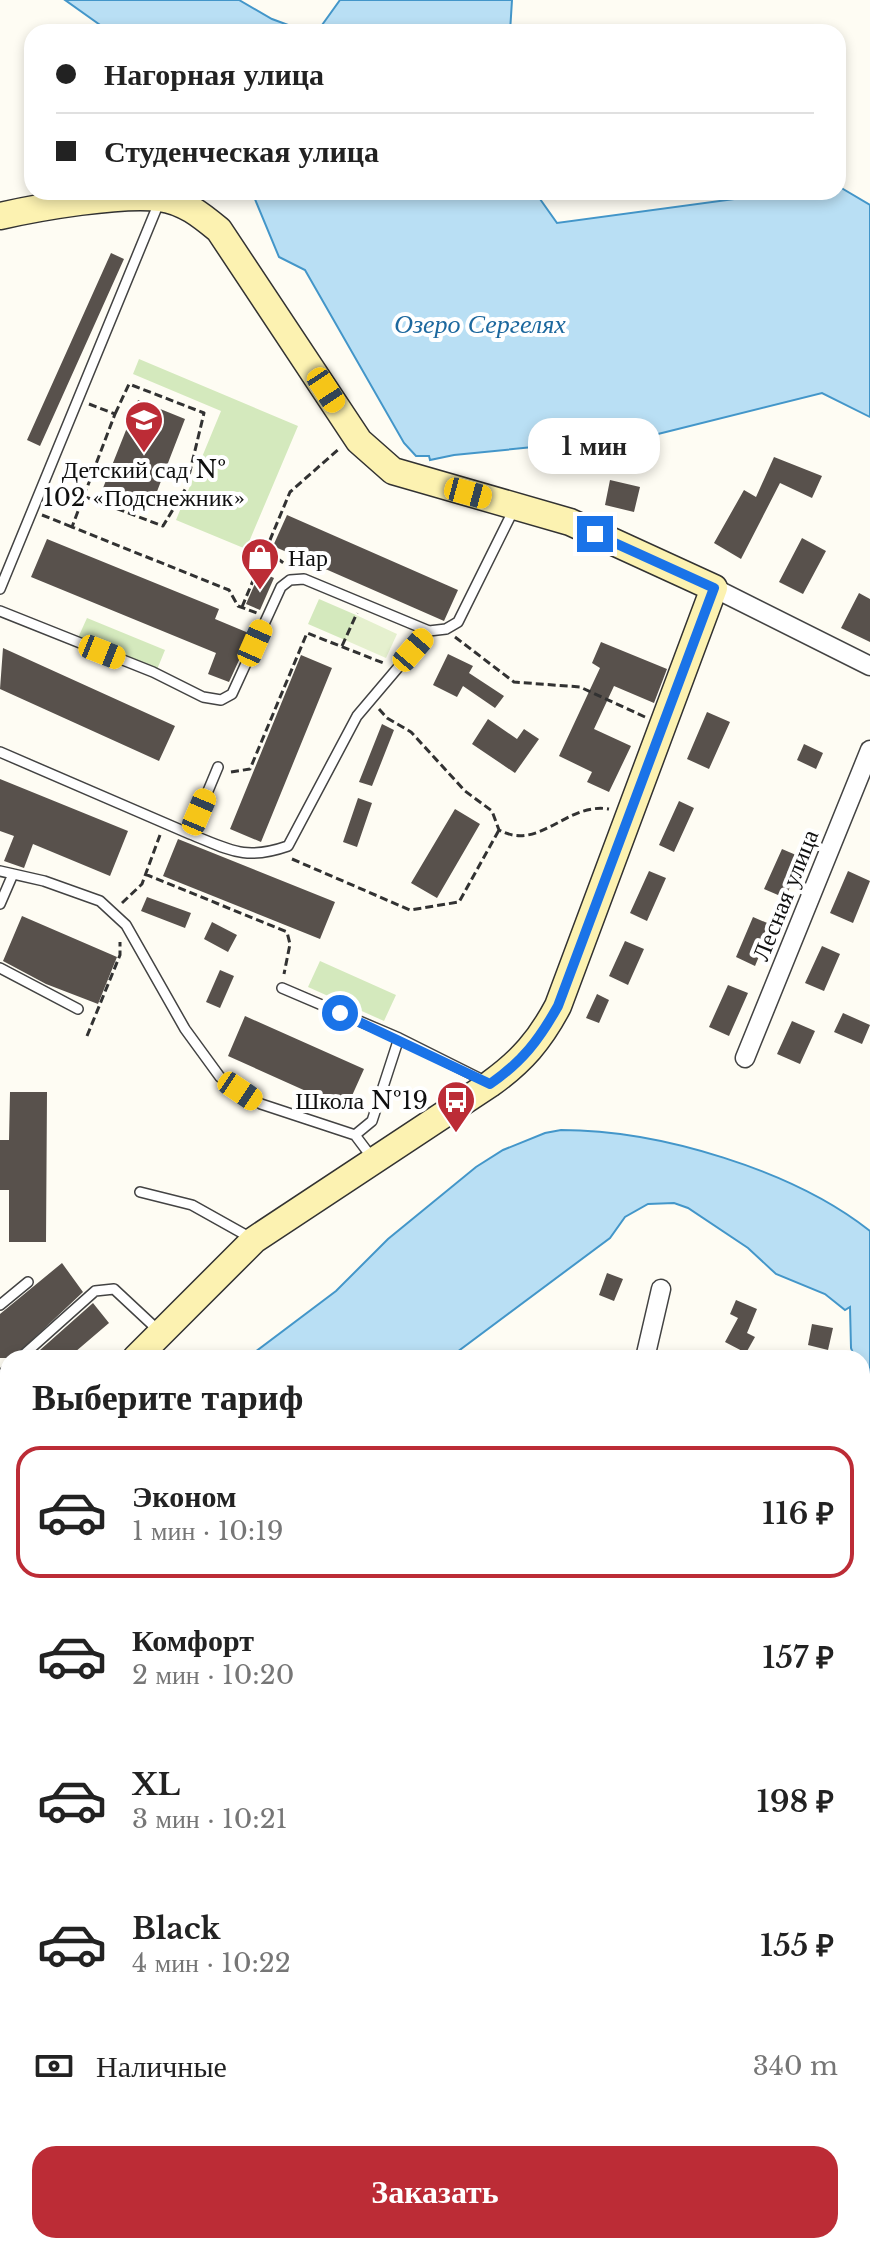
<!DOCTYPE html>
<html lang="ru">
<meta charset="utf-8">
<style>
body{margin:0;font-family:"Libre Baskerville",serif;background:#f6f6f6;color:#222;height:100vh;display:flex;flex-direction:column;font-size:30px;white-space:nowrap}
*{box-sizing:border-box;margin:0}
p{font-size:26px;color:#767676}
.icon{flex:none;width:44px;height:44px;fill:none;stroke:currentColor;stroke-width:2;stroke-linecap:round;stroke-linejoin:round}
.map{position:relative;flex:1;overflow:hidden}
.drawer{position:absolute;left:0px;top:1350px;width:870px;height:904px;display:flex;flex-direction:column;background:#fff;border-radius:24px 24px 0 0;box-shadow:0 4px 12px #0003}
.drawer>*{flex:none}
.banner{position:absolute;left:24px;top:24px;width:822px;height:176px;border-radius:24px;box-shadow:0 4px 12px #0003;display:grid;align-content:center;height:176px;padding:0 32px;background:#fff}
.end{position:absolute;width:36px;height:36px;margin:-18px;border:10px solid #1a73e8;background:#fff;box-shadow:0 0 0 4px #fff}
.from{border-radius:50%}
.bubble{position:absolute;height:56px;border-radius:24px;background:#fff;box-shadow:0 4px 12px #0003;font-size:26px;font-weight:600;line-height:56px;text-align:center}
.car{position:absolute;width:24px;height:48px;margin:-24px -12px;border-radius:10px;box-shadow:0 0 6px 2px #0007;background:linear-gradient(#f5c518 24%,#345 0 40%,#f5c518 0 76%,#345 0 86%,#f5c518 0)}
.banner b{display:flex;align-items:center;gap:28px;height:76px;font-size:30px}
.banner b+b{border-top:2px solid #e0e0e0}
.banner i{width:20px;height:20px;background:#222}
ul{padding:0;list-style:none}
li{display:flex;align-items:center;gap:24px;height:132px;margin:0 16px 12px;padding:0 16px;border:4px solid transparent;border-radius:24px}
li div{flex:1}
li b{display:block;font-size:30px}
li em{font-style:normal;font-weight:600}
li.active{border-color:#bc2c36}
li>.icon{width:72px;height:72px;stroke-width:1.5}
h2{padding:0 32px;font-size:36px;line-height:96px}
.pay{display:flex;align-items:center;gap:20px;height:88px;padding:0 32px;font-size:30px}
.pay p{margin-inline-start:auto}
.primary-button{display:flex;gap:16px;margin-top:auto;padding:16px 32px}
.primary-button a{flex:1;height:92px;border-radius:24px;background:#bc2c36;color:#fff;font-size:32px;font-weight:600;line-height:92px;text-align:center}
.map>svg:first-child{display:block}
</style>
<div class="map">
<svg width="870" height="2254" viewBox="0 0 870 2254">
<rect width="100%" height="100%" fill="#fefcf3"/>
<path fill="#d4e9bd" d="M139,359L298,426L246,549L176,520L221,411L133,374Z
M319,599L356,615L345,640L308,624Z
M87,618L165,650L156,672L77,640Z
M320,961L396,995L384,1021L308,987Z"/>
<path fill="#e5f0ce" d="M356,615L397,634L386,658L345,640Z"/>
<path fill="#b9dff4" stroke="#4396c9" stroke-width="2" d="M65,0H239L272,19L307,32L322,25L340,0H512L510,32H110Z
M838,186L870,205V417L822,393L654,435L454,455L430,460L429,456H416L404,443L305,270L279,257L252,192H535L557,223L787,192H838Z
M561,1130C659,1130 793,1170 870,1231V1394L862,1375V1358H855L851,1348L850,1307L845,1310L825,1294L776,1274L748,1248L688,1208L674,1203L648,1204L625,1217L610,1238L449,1358H247L336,1291L388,1239L476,1167L503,1150L545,1133Z
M8,1775V1928L0,1931V1777Z
M443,2246H725L727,2254H439Z"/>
<path fill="#58514c" d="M111,253L124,259L40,446L27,440Z
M138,400L185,419L151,507L103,488Z
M774,457L822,476L812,498L780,483L741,559L714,543L744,490L756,497Z
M610,480L640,487L634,512L605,505Z
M287,515L458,590L444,621L273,546Z
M802,538L826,551L803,594L779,582Z
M47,539L219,609L215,619L251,634L229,682L208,674L216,653L31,577Z
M260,572L274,578L260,610L246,604Z
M859,593L870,599V642L841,628Z
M601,642L667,669L654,703L614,686L594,729L631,746L609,792L587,782L592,772L559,756L600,668L592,663Z
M3,648L175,726L159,761L0,689Z
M448,654L473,666L469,673L504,696L495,708L463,686L457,697L433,685Z
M301,655L332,668L261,842L230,829Z
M707,712L730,722L709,769L687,759Z
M488,719L517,739L524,729L539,739L515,773L472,744Z
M382,724L394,730L372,786L359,782Z
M804,744L823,753L816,769L797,760Z
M0,779L128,831L110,876L33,844L24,868L4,861L14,836L0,831Z
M358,798L372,803L357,847L343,842Z
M679,801L694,808L674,852L659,845Z
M455,809L480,824L437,898L411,883Z
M178,839L335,902L320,939L163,876Z
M782,849L803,858L785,898L764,889Z
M649,871L666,878L647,921L630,913Z
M848,871L870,881L853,923L830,913Z
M147,897L191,913L185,928L141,911Z
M22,916L117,957L98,1004L46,984L3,961Z
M753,917L772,925L755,966L736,957Z
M212,922L237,935L228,952L204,939Z
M625,941L644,949L628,985L609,976Z
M822,946L840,954L824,991L805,983Z
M220,970L234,976L220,1008L206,1002Z
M728,985L748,993L729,1036L709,1027Z
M597,994L609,1000L599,1023L586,1018Z
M843,1013L870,1025L862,1044L834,1032Z
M245,1016L364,1069L346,1109L228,1056Z
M792,1021L815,1031L800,1064L777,1054Z
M10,1092H47L46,1242H9V1190H0V1140H9Z
M62,1263L83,1292L13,1358H0V1314Z
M607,1273L623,1279L614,1301L599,1295Z
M736,1300L757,1309L747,1333L755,1337L746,1353L725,1342L738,1318L730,1314Z
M93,1303L109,1323L68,1358H31Z
M812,1324L833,1328L828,1350L808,1345Z"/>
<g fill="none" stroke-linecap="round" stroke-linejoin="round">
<g stroke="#434343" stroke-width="12">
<path id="lane" d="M0,589L160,200
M0,611L153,672L203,697L221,700L232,694L281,587L290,580L304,579L429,631L446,629L458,622L514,509
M0,752L190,834L218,767
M190,834C230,850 245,861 288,846L357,716L429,631
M0,871L44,881L100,901L126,925L185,1029L220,1077L261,1104L355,1135L373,1159
M0,904L13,874
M0,968L78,1009
M282,988L399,1038L487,1082
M355,1135L372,1121L399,1038
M140,1192L192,1205L251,1238
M0,1305L28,1282
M20,1358L95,1291L114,1289L159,1331
M0,1376L8,1369"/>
</g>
<g stroke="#434343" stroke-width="21">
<path id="street" d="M714,588L870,666
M745,1058L870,750
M645,1358L661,1289
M0,1566L8,1551
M862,1792L870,1791
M0,2103L8,2101"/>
</g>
<g stroke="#323232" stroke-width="29">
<path id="secondary" d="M0,216C40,207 121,193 160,198C184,201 202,216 219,230L359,441L393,471L570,522L714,588L558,1006C540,1040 522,1061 490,1084L254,1240L136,1358
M0,1471L8,1468"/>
</g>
<path stroke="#323232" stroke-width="3" stroke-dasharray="8 4" stroke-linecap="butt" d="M89,404L115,414L72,527L229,590L238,606L257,613
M83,496L163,526L186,488L204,413L129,384L115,414
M42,515L72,527
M267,551L289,567
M242,607L290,492L340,448
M455,637L514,682L580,687L645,717
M342,646L357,613
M379,709L387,718L411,732L465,791L492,811L499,830C540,852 566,802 609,809
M231,772L250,769L307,633L386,664
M292,859L410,910L459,902L499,830
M145,874L287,932L290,944L284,974
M122,903L142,884L160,835
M87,1036L120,955V942"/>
<use href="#lane" stroke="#fff" stroke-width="9"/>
<use href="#street" stroke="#fff" stroke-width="18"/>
<use href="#secondary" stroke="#fcf2b1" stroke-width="26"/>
</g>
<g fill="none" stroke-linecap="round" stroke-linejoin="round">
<path stroke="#1a73e8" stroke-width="10" d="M340,1013L490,1084C522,1062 539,1040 558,1006L714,588L595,534"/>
</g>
<defs>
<g id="school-pin" transform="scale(2)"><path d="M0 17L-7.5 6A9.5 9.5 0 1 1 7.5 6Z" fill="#bc2c36" stroke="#fff"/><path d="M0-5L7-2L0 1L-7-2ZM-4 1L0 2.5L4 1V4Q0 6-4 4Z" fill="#fff"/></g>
<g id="shop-pin" transform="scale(2)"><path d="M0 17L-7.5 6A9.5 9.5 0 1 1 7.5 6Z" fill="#bc2c36" stroke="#fff"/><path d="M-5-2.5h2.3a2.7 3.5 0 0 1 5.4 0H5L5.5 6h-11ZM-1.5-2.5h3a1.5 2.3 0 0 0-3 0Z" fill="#fff"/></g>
<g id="bus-pin" transform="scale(2)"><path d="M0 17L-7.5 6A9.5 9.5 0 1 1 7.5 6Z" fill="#bc2c36" stroke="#fff"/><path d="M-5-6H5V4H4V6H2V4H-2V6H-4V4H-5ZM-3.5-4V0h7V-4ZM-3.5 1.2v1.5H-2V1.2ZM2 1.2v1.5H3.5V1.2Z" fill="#fff"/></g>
</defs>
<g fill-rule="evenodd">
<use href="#school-pin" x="144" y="420"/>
<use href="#shop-pin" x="260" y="557"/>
<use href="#bus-pin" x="456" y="1100"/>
</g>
<g text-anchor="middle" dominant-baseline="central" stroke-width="8" stroke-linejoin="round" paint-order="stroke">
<g font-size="24" fill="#101010" stroke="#fff">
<text x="144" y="469">Детский сад №<tspan x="144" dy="28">102 «Подснежник»</tspan></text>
<text x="288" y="557" text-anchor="start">Нар</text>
<text x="428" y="1100" text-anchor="end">Школа №19</text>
</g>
<g font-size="24" fill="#101010" stroke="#fff">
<text transform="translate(785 895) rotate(-68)">Лесная улица</text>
</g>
<g font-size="26" font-style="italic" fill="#1c689e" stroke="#fff">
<text x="480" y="324">Озеро Сергелях</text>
</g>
</g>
</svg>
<i class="end from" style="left:340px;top:1013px"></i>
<i class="end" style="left:595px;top:534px"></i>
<div class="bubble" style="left:528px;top:418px;width:132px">1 мин</div>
<i class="car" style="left:326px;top:390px;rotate:147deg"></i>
<i class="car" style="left:468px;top:493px;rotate:105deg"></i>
<i class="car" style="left:255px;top:643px;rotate:24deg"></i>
<i class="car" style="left:413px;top:650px;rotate:41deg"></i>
<i class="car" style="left:102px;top:652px;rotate:112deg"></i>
<i class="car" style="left:199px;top:812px;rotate:23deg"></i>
<i class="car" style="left:240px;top:1091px;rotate:124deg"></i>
<div class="banner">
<b><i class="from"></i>Нагорная улица</b>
<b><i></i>Студенческая улица</b>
</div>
<section class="drawer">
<h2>Выберите тариф</h2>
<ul>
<li class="active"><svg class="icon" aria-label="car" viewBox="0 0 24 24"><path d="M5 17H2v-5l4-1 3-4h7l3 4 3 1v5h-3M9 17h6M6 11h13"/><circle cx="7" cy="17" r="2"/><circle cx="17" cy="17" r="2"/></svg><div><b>Эконом</b><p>1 мин · 10:19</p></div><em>116 ₽</em></li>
<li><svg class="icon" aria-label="car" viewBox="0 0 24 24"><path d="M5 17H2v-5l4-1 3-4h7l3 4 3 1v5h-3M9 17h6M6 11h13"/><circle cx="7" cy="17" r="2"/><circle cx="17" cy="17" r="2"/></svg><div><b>Комфорт</b><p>2 мин · 10:20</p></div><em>157 ₽</em></li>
<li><svg class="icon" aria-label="car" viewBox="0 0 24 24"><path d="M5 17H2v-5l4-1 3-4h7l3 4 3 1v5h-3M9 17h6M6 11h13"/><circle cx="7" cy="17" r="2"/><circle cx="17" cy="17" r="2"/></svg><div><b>XL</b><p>3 мин · 10:21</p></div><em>198 ₽</em></li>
<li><svg class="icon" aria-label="car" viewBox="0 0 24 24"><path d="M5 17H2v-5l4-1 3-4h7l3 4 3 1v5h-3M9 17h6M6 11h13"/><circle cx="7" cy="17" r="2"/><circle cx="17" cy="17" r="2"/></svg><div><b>Black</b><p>4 мин · 10:22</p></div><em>155 ₽</em></li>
</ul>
<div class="pay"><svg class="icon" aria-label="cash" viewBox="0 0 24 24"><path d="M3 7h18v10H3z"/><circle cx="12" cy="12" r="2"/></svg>Наличные<p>340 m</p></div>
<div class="primary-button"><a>Заказать</a></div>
</section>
</div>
